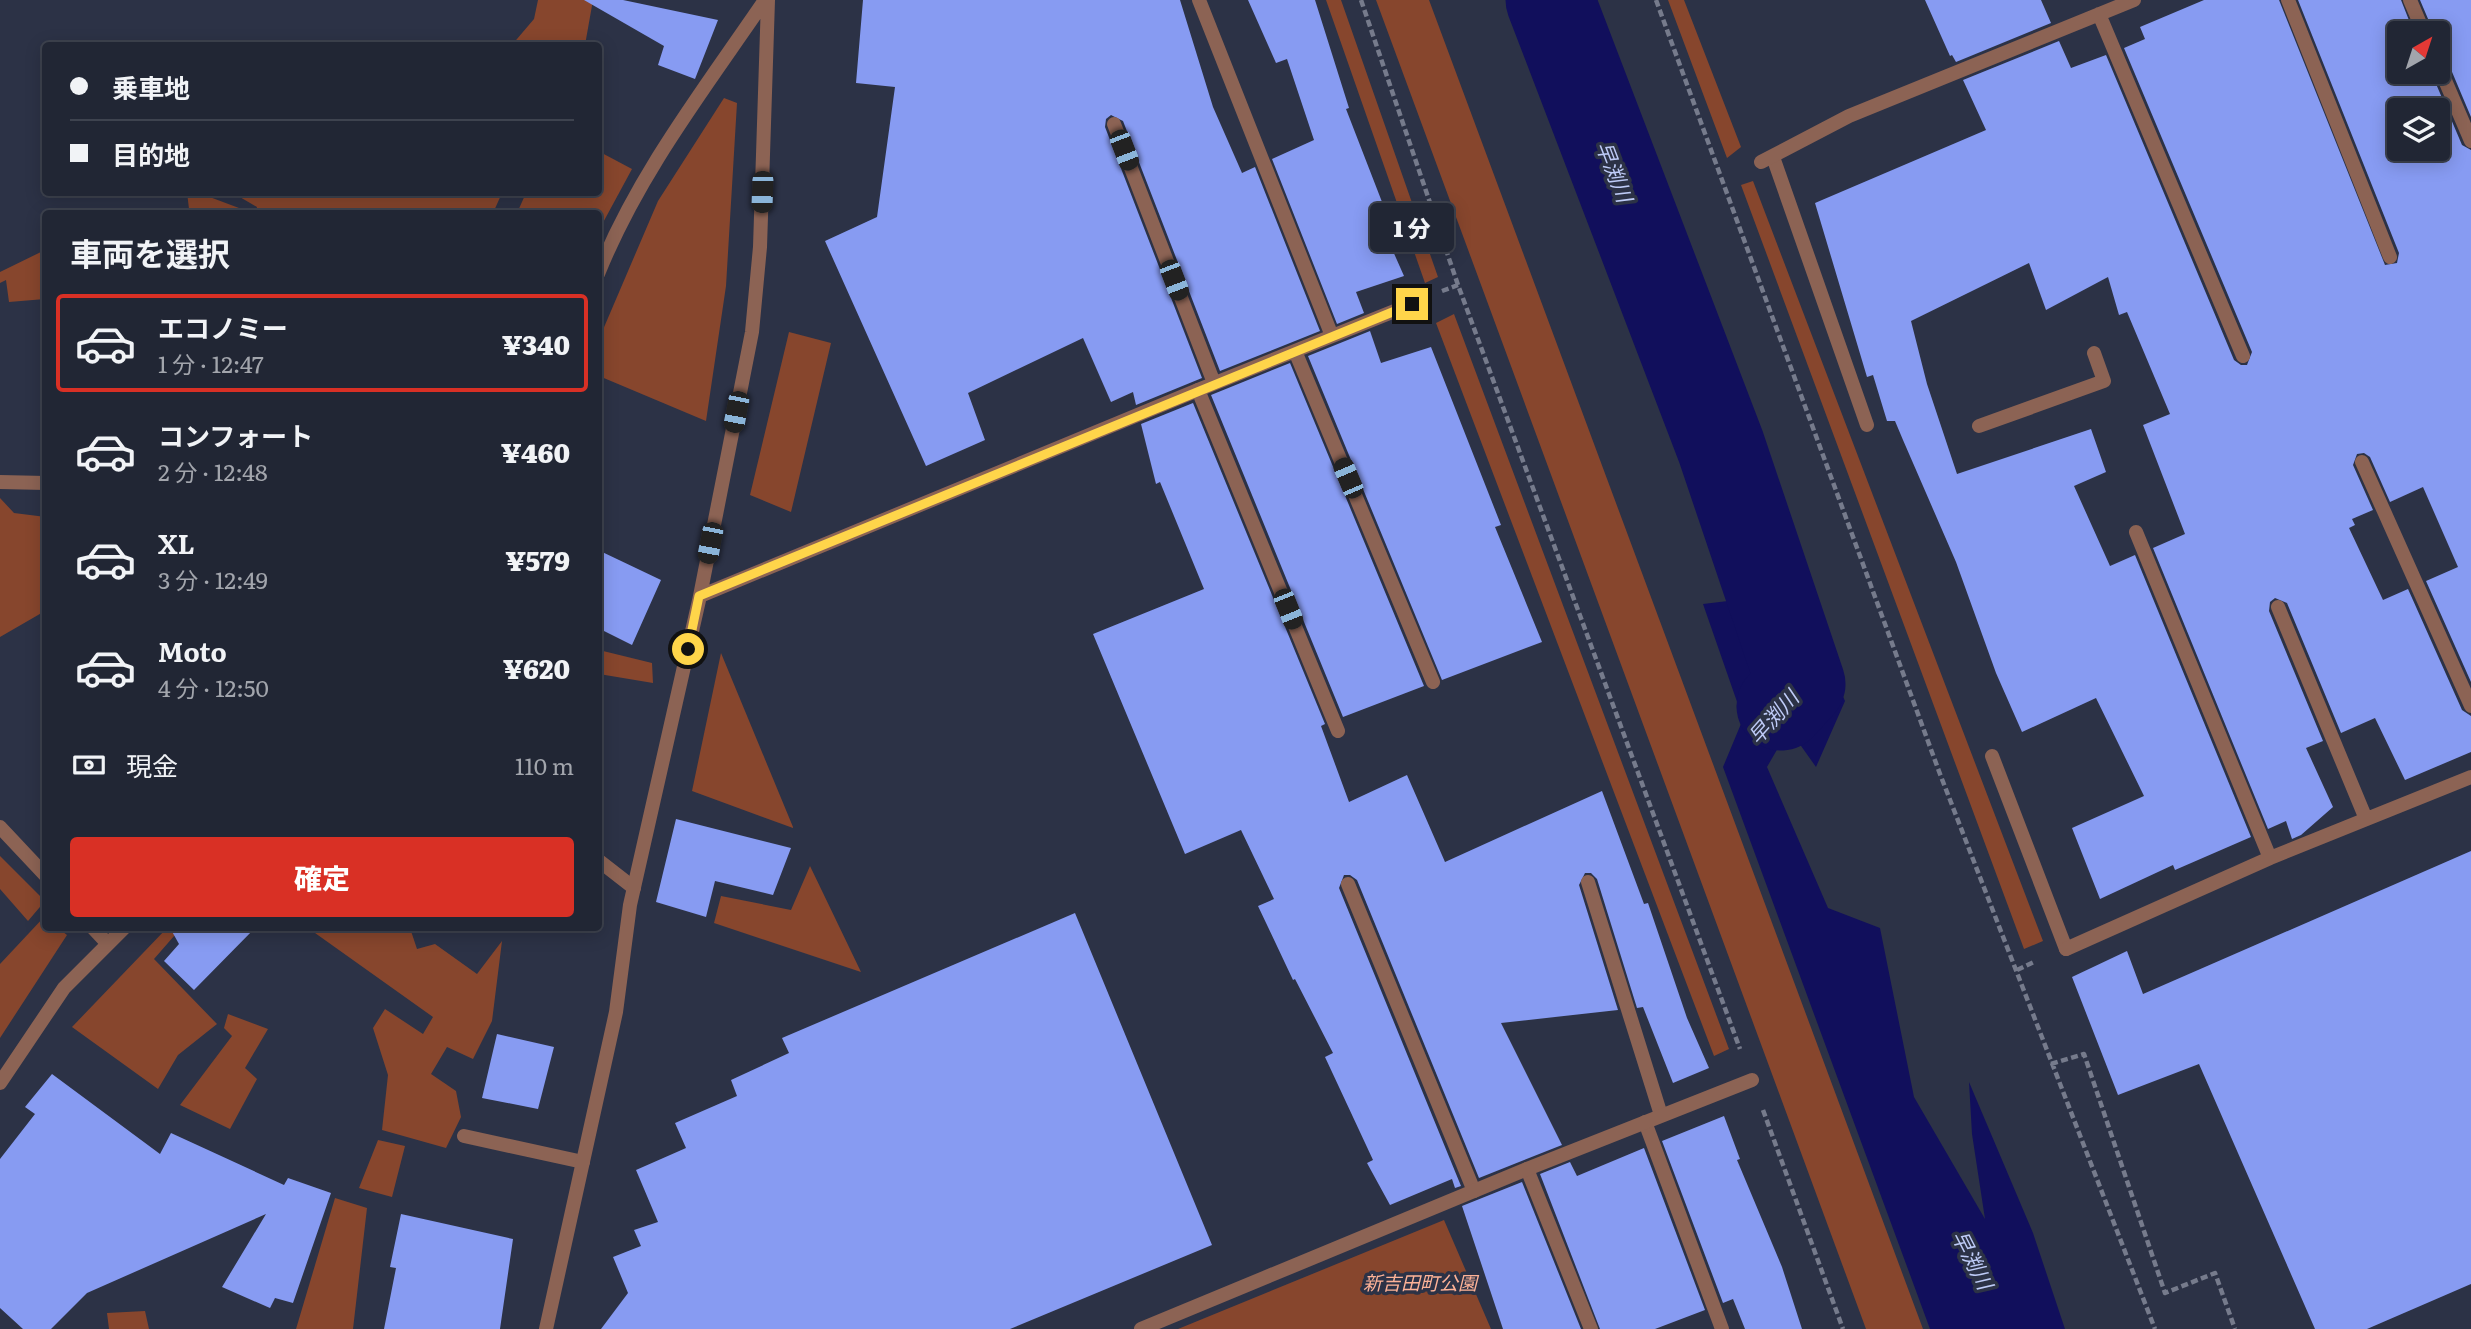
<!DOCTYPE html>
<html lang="ja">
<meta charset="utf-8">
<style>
body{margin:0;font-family:Literata,"Noto Sans JP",serif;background:#292e3c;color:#f1f3f6;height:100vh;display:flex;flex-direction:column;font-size:26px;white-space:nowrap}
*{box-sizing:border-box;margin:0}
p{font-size:23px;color:#a2a5ac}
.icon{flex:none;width:38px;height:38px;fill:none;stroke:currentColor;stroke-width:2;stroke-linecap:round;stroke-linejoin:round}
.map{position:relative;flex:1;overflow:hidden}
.sheet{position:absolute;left:42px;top:210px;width:560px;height:721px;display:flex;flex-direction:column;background:#212634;border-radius:7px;box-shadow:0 4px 18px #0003,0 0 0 2px #3e434f}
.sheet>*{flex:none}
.guide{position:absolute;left:42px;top:42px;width:560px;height:154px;border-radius:7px;box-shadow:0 4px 18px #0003,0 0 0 2px #3e434f;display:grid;align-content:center;height:154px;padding:0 28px;background:#212634}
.needle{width:46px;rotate:39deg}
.tools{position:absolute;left:2387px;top:21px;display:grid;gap:14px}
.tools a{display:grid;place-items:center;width:63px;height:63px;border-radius:7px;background:#212634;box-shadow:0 4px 18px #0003,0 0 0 2px #3e434f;font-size:35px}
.end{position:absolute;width:32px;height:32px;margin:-16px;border:9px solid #ffd54a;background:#111;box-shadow:0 0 0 4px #111}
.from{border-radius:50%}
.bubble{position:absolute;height:49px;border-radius:7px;background:#212634;box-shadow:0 4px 18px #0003,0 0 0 2px #3e434f;font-size:23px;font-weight:800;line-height:49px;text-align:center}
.car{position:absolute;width:21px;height:42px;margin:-21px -10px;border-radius:9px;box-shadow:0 0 5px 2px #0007;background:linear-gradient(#222 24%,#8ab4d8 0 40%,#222 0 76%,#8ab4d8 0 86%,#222 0)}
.guide b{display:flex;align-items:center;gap:24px;height:66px;font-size:26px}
.guide b+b{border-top:2px solid #3e434f}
.guide i{width:18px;height:18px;background:#f1f3f6}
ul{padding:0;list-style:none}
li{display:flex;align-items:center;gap:21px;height:98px;margin:0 14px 10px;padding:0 14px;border:4px solid transparent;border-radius:7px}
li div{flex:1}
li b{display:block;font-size:26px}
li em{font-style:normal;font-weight:800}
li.selected{border-color:#d93025}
li>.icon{width:63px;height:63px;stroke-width:1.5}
h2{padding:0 28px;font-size:32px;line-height:84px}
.pay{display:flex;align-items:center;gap:18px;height:77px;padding:0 28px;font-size:26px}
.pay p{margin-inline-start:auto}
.action{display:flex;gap:14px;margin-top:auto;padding:14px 28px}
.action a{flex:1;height:80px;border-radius:7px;background:#d93025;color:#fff;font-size:28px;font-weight:800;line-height:80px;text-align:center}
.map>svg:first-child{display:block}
</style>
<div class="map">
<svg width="2471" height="1329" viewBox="0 0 2471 1329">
<rect width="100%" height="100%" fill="#2c3246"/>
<path fill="#87462d" d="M538,0H593L585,45L511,46L534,19Z
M1326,0H1341L1438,277L1425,283Z
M1376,0H1429L1923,1329H1866Z
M1668,0H1684L1741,147L1727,158Z
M724,98L737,103L726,286L706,421L599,376V339L658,201Z
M599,133L600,152L632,169L599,230L598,214L517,213L526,193L598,192Z
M1753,181L2043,941L2024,949L1741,185Z
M187,192L199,193L247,211L246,214L179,213L189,209Z
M233,193L502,192V193L493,213L255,214L257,207Z
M45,250V299L9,302L6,280L0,283V272Z
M1454,314L1729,1049L1714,1056L1436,323Z
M789,332L831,343L791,512L750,495Z
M0,498L14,513L46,517L45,611L0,637Z
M599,650L652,663L653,683L599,674Z
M721,653L793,827V828L692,791Z
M0,856L45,901L28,921L0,889Z
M810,866L861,972L714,923L721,896L791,910Z
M45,916L46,928H58L67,935L0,1038V964Z
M167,928H181L154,959L217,1024L178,1055L158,1089L72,1027Z
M308,928H410L417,949L435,944L477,974L502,941L492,1021L473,1059L447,1047L431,1074L456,1091L461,1117L446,1148L382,1130L388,1075L373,1028L385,1009L423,1034L433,1017Z
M228,1014L268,1029L245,1068L257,1079L230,1129L180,1105L232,1036L224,1028Z
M378,1140L405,1146L392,1197L359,1188Z
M335,1198L367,1208L353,1329H296Z
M1444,1220L1491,1329H1178Z
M145,1311L149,1329H109L107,1313Z"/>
<path fill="#110f5c" d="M1795,593L1845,701L1816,767L1789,729L1767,767L1828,908L1880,928L1914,1097L1985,1219L1972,1134L1969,1082L2033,1233L2065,1329H1930L1723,767L1743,719L1703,604Z"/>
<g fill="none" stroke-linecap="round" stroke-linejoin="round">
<path stroke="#110f5c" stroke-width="89" d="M1550,0L1721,447L1801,684L1781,706"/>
</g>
<path fill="#879bf2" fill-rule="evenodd" d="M584,0H623L718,20L695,79L658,65L664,46Z
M863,0H1180L1213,107L1242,173L1255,167L1320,331L1220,371L1123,121L1111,115L1106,119L1105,127L1202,378L1136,405L1133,392L1111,402L1083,338L968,393L985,440L926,466L825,241L877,217L895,87L856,83Z
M1248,0H1315L1349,108L1346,109L1389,220L1381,224L1404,276L1356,292L1364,313L1337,324L1272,159L1314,140L1287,59L1276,63Z
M1925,0H2041L2051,23L1956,62L1952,55L1950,56Z
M2204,0H2279L2385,265L2397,263L2399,253L2298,0H2401L2414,33H2399V72H2431L2462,145L2471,150V682L2426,581L2458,567L2423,487L2390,502L2370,457L2364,453L2357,454L2353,465L2373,510L2352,519L2355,525L2349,528L2383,600L2408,589L2462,710L2471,716V752L2405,780L2375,718L2341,733L2287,603L2275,598L2270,602L2269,611L2323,741L2306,748L2333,807L2301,835L2292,839L2286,821L2268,829L2153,548L2185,534L2143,425L2170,414L2127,312L2119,315L2108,277L2046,310L2029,263L1911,321L1927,384L1957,474L2091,429L2106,472L2074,486L2110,566L2135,555L2251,837L2175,870L2173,865L2100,899L2072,828L2144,796L2096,698L2022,732L1996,673L1956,562L1903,440L1895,421H1887L1873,375L1867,377L1815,203L1986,130L1963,80L2059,41L2071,68L2106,55L2234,360L2241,365H2247L2252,352L2124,48L2145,39L2140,27ZM2399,110H2438V149H2399Z
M2420,0H2471V117L2447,60L2438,55V33H2434Z
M1370,331L1381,363L1431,347L1501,525L1495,527L1542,642L1442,680L1308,356Z
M1290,363L1424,686L1343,717L1211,395Z
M1193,403L1325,724L1321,726L1349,802L1407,775L1445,862L1602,791L1644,904L1648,903L1687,1018L1709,1068L1673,1083L1643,1007L1637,1008L1597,879L1591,873H1585L1579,885L1618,1010L1501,1023L1562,1145L1479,1178L1357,880L1350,875H1344L1339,888L1461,1186L1455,1188L1452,1179L1390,1205L1367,1163L1373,1160L1325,1057L1333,1053L1295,979L1293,980L1258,906L1274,899L1241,830L1185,854L1093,634L1204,589L1160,482L1156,484L1141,424Z
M598,550L661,580L632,645L598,628Z
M676,819L791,848L773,895L715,881L706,917L656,902Z
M2471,851V1284L2367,1329H2315L2199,1064L2118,1095L2072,977L2127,951L2143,994Z
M1075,913L1212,1245L1010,1329H601L628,1293L613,1257L641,1246L634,1230L658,1222L636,1170L686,1148L675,1123L737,1096L731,1080L789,1053L782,1038Z
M170,928H255L194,990L164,961L179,944Z
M497,1034L554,1047L538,1109L482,1098Z
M52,1074L160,1154L171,1133L284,1185L288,1178L331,1193L293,1303L275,1298L270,1308L222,1287L266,1214L87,1293L51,1329H23L0,1308V1159L35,1114L25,1107Z
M1724,1116L1740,1159L1737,1160L1782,1267L1802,1329H1745L1733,1299L1723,1303L1662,1141Z
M1644,1148L1705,1310L1655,1329H1600L1540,1174L1570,1162L1577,1176Z
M1522,1182L1581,1329H1503L1462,1206Z
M401,1214L513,1239L500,1329H384L396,1268L390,1267Z"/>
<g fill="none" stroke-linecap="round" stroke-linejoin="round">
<path stroke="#767b8c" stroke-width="4.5" stroke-dasharray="7 3.5" stroke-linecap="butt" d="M1361,0L1458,285L1740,1049
M1656,0L1940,774L2155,1329
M1442,291L1458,285
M2017,970L2036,961
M2051,1064L2084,1054L2165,1293L2215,1273L2235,1329
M1763,1110L1843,1329"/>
<path stroke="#8c6354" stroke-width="14" d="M1199,0L1332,336
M1114,124L1214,383
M1773,157L1867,425
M1295,351L1433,682
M1979,426L2104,381L2094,353
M2362,462L2471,706
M0,482L46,483
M1338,731L1198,390L1412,304
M1992,756L2066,949
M0,827L46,876
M598,860L634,888
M1588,882L1661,1115
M1348,884L1474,1191
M93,928L107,943
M1645,1122L1722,1329
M464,1136L583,1162
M1527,1169L1591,1329"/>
<path stroke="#8c6354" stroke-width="14" d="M2288,0L2390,257
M2410,0L2424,33
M2099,14L2243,356
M2438,64L2471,141
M1761,162L1849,116L2134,0
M598,274C638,174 705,88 765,0
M2136,532L2270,858
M700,596L1198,390
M2278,607L2366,819
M2066,949L2270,858L2471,777
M0,1083L64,988L124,928
M546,1329L616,1012L630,905L700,596L752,332L760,247L768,0
M1141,1329L1527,1169L1752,1080"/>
</g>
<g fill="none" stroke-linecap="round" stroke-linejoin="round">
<path stroke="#ffd54a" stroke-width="9" d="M688,649L699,596L1412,304"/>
</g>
<g text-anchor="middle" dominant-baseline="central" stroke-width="7" stroke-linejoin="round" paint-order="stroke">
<g font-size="19" font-style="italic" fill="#fdb297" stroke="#2c3246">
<text x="1420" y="1282">新吉田町公園</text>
</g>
<g font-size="21" font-style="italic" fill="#becbf7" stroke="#2c3246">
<text transform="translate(1616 171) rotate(69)">早渕川</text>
<text transform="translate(1772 716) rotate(-48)">早渕川</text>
<text transform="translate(1974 1259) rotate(63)">早渕川</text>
</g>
</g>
</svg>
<div class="tools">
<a><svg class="needle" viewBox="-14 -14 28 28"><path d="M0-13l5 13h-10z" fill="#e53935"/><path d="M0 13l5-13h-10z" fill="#a2a5ac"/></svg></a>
<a><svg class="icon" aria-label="layers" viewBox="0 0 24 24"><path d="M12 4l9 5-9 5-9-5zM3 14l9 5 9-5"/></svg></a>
</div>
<i class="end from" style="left:688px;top:649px"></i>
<i class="end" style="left:1412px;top:304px"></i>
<div class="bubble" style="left:1370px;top:203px;width:84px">1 分</div>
<i class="car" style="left:1124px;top:150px;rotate:159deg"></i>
<i class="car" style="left:762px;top:192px;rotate:182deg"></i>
<i class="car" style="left:1174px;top:280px;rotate:159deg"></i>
<i class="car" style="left:736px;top:412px;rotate:191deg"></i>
<i class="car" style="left:1348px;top:478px;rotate:337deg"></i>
<i class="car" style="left:710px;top:543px;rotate:191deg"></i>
<i class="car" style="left:1288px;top:609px;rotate:158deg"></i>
<div class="guide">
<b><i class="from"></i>乗車地</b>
<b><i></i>目的地</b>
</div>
<section class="sheet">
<h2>車両を選択</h2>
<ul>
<li class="selected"><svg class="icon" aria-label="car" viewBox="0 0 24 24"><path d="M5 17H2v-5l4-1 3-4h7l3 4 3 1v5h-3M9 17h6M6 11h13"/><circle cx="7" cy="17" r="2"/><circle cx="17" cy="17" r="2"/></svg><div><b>エコノミー</b><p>1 分 · 12:47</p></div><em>¥340</em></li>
<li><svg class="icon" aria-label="car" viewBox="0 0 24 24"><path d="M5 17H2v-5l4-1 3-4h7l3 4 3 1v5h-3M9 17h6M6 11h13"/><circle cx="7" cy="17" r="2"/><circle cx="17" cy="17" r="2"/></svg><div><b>コンフォート</b><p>2 分 · 12:48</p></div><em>¥460</em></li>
<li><svg class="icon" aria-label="car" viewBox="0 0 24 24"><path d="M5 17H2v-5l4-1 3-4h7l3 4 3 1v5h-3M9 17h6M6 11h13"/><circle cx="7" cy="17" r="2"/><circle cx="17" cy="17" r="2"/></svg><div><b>XL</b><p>3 分 · 12:49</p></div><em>¥579</em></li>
<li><svg class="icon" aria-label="car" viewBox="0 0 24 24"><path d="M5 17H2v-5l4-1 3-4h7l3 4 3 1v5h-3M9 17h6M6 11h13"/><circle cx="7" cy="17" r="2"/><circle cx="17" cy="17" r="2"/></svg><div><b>Moto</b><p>4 分 · 12:50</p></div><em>¥620</em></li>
</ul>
<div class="pay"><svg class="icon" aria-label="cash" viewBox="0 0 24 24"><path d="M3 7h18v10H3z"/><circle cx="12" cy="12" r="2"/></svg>現金<p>110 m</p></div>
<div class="action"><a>確定</a></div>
</section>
</div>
